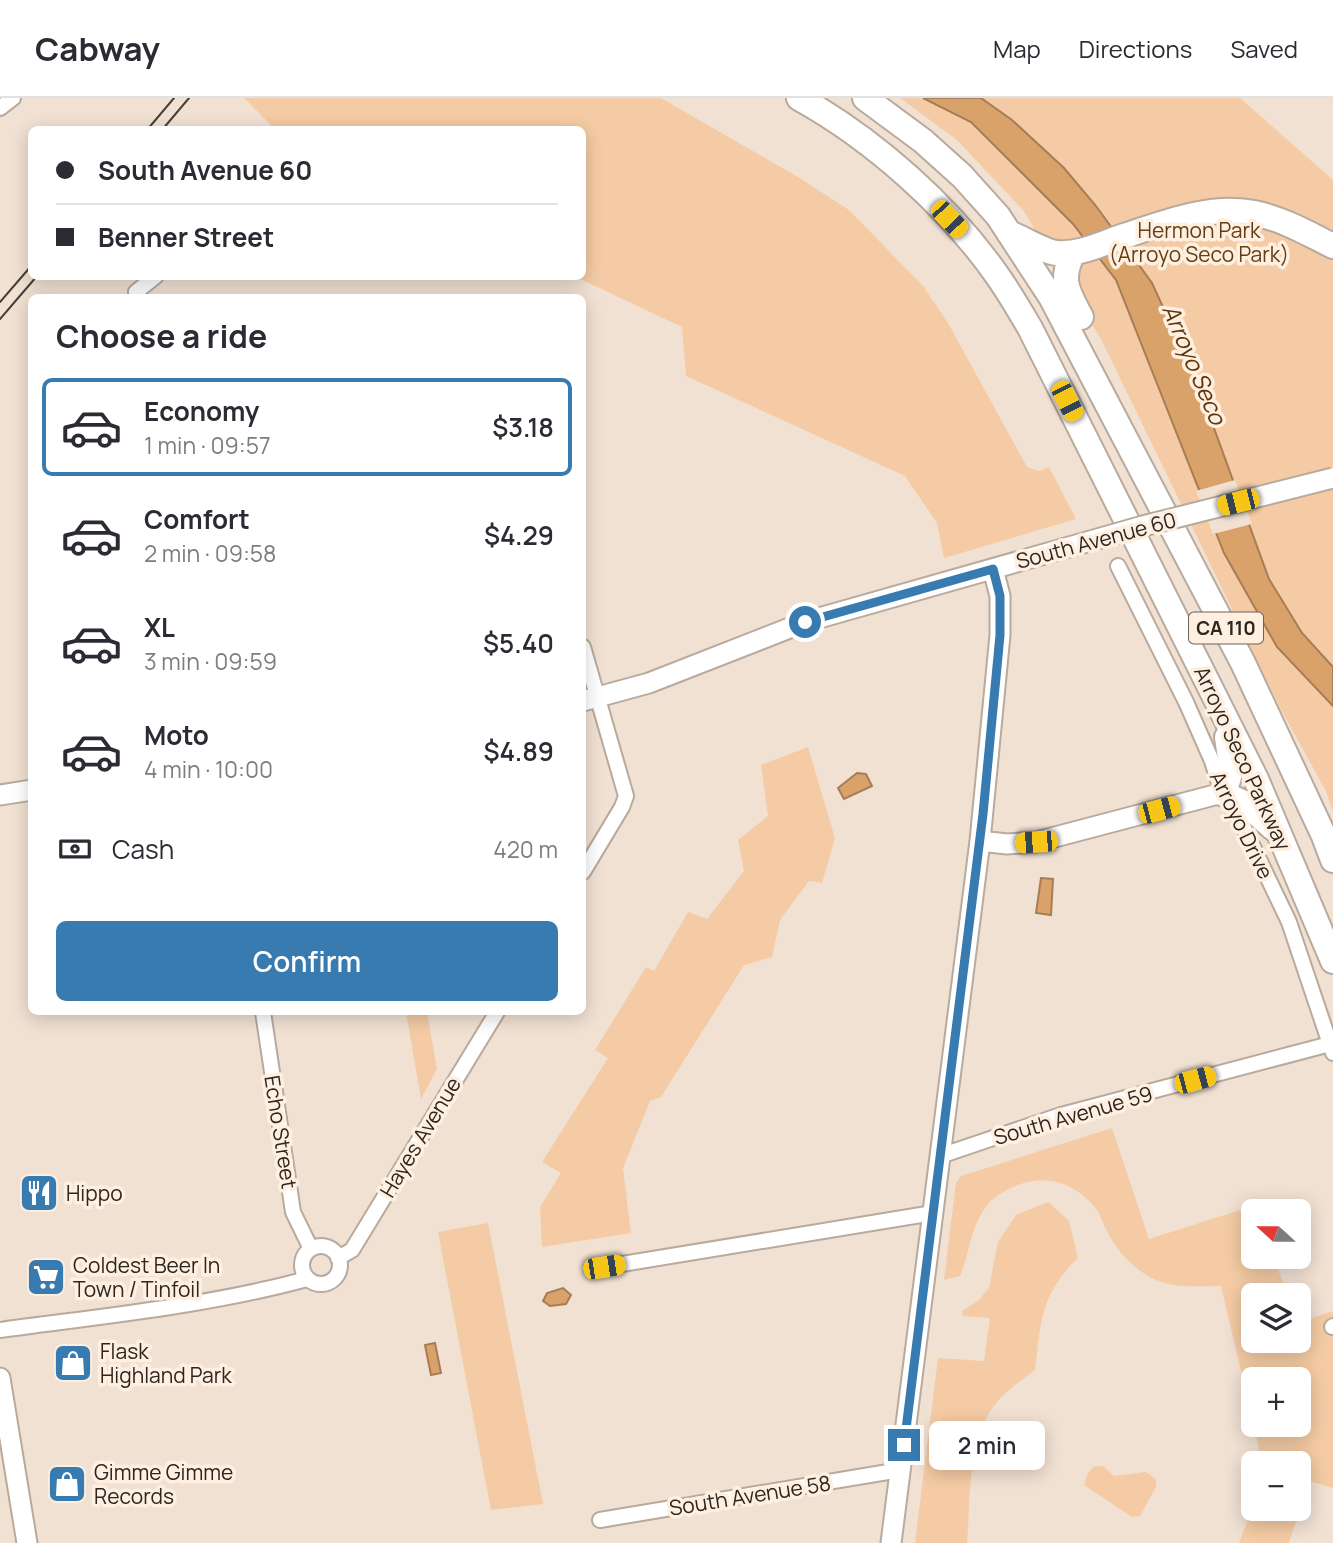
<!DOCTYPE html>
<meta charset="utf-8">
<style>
body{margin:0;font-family:Manrope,sans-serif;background:#f7f7f7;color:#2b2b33;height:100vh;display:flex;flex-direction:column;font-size:26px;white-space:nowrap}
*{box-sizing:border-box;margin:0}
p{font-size:23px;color:#7c7c81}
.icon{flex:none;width:38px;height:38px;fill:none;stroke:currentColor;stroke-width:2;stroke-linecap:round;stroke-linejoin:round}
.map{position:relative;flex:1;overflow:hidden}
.panel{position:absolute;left:28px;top:196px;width:558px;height:721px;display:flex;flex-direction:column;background:#fff;border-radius:10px;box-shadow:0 4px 18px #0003}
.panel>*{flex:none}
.guide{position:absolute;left:28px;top:28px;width:558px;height:154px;border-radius:10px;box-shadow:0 4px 18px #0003;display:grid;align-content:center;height:154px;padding:0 28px;background:#fff}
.needle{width:46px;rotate:291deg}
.tools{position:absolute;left:1241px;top:1101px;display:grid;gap:14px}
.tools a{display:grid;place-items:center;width:70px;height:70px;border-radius:10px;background:#fff;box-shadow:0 4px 18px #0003;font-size:35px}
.end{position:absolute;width:32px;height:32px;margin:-16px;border:9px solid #377bb0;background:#fff;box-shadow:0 0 0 4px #fff}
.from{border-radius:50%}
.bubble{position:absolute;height:49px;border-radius:10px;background:#fff;box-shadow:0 4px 18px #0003;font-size:23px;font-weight:600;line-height:49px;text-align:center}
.car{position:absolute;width:21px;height:42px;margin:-21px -10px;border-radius:9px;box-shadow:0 0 5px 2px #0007;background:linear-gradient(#f5c518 24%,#345 0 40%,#f5c518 0 76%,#345 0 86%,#f5c518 0)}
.guide b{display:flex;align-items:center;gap:24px;height:66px;font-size:26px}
.guide b+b{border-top:2px solid #e1e1e2}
.guide i{width:18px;height:18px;background:#2b2b33}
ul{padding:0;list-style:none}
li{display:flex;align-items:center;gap:21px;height:98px;margin:0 14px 10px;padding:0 14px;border:4px solid transparent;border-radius:10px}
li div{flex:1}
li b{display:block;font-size:26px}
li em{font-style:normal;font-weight:600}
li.selected{border-color:#377bb0}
li>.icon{width:63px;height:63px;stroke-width:1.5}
h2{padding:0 28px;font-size:32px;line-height:84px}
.pay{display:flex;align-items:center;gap:18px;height:77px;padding:0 28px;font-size:26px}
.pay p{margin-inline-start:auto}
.primary-button{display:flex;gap:14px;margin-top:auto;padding:14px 28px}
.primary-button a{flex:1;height:80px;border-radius:10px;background:#377bb0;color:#fff;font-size:28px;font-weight:600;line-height:80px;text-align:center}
header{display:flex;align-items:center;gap:42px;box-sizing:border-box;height:98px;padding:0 35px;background:#fff;border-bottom:2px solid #e1e1e2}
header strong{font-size:33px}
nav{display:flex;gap:38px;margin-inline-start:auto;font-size:24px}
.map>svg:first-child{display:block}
</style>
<header>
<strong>Cabway</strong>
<nav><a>Map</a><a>Directions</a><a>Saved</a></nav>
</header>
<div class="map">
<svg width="1333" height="1445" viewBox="0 0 1333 1445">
<rect width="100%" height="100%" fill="#f1e1d3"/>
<path fill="#f4cba4" d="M244,0H661L798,79L849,112L923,188L948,225L1027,369L1039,373L1049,369L1076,421L944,460L937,425L905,378L686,278L682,229L576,179L583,178V32L275,31Z
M900,0H1240L1333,82V714L1326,693L1280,610L1101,241L1023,112L957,42Z
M808,649L835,740L822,785L809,783L780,822L772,859L744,867L661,999L650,1003L623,1070L631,1135L542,1149L540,1109L561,1075L542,1064L608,960L595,952L646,869L654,873L688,814L707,821L744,773L738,742L768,718L761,667Z
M406,914H427L437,971L421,1001Z
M1112,1030L1149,1141L1253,1108L1255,1113H1253V1158L1273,1159L1288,1197H1253V1242H1298L1299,1225L1332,1213L1333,1217V1390L1309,1383L1289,1445H1239L1253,1409L1298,1410V1365H1262L1254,1327L1298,1326V1281H1253V1324L1221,1188C1196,1188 1170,1191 1148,1178C1129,1167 1115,1150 1106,1131C1102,1123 1099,1113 1093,1107C1069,1080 1038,1075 1007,1092C997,1097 989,1103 983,1113C970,1133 969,1157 960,1178L944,1182L956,1085L961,1078Z
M1048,1104L1069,1123L1078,1160C1040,1197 1041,1223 1035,1272C1022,1282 1007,1292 997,1304C966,1342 971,1399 967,1445H915L938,1260L984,1263L990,1220L962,1218L963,1212L978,1203L989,1190L998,1144L1016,1117Z
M488,1125L543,1406L491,1412L438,1134Z
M1103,1368L1114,1378L1146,1374L1156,1381V1389L1140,1418L1132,1419L1084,1387L1087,1377L1093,1369Z"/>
<path fill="#daa26b" stroke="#a67d55" stroke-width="2" d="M923,0H981L1012,22L1064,70L1096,108L1152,185L1196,281L1269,481L1302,535L1333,569V608L1277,549L1224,455L1116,182L1073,126L971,24Z
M857,675L866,676L872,688L844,701L838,690Z
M1041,780L1053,781L1051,817L1036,815Z
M563,1190L571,1197L566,1206L550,1208L543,1203L547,1195Z
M435,1245L441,1275L431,1277L425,1247Z"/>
<path fill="#f1e1d3" d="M1235,382L1252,426L1213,436L1196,393Z"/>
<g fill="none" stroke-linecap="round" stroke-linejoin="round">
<g stroke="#b8aa9c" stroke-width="18">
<path id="street" d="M0,10L13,0
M137,200L136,194L156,178
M1118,468L1186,604L1212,663L1222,695L1243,728L1289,824L1333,955
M583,549L626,698L622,709L583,774
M263,914L293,1114L311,1151
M940,1058L1061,1017L1330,946
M302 1167a19 19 0 1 1 38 0a19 19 0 1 1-38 0Z
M338,1160L352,1152L497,914
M604,1169L933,1115
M1332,1229L1333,1228
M0,1232C103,1218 207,1208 307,1181
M600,1422L900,1372"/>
</g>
<g stroke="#b8aa9c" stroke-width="23">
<path id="secondary" d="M583,603L649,585L805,524L1041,457
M0,697L32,692
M980,743L1007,746L1036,744L1222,695
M0,1280L27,1445
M891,1445L980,743L1000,537V498L993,471"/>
</g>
<g stroke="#b8aa9c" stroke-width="28">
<path id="highway" d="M799,0C873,41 950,109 999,180C1010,196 1020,213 1030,230L1256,681L1333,863
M865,0L923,43L962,78L998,118L1051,199L1243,565L1324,738L1333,762
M1009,135C1023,140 1044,154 1057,155C1080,157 1103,145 1124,138C1163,125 1212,106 1254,115C1283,121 1307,135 1333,148
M1073,155C1059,183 1068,194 1081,219
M1227,639C1230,663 1235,673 1222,695L1246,706L1273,730"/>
</g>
<use href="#street" stroke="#fff" stroke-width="14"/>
<use href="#secondary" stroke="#fff" stroke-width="19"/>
<use href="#highway" stroke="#fff" stroke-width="24"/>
<path stroke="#463f39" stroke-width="2" d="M147,32L174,0
M162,32L189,0
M0,204L32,167
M0,221L37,178"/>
<g stroke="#b8aa9c" stroke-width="23" stroke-linecap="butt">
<path id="secondary-bridge" d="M1041,457L1143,428L1333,380"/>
</g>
<use href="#secondary-bridge" stroke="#fff" stroke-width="19"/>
</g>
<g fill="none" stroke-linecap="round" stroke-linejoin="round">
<path stroke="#377bb0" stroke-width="9" d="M805,524L993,471L1000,498V537L983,716L904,1347"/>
</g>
<defs>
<g id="restaurant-square" transform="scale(2.0125)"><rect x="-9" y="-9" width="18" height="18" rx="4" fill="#377bb0" stroke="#feefe0"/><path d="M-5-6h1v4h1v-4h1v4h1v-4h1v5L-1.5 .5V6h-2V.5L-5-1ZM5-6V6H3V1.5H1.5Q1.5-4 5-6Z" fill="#fff"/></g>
<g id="supermarket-square" transform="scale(2.0125)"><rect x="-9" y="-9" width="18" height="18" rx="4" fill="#377bb0" stroke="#feefe0"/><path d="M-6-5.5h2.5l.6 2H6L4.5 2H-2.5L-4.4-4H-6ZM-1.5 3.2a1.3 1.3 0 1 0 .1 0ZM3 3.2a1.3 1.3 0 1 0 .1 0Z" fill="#fff"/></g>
<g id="shop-square" transform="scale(2.0125)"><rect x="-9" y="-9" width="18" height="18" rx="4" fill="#377bb0" stroke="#feefe0"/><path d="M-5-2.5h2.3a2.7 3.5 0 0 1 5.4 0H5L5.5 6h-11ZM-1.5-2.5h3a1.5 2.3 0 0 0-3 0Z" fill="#fff"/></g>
</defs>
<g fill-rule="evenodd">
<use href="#restaurant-square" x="39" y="1095"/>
<use href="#supermarket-square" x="46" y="1179"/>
<use href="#shop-square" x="73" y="1265"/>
<use href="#shop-square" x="67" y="1386"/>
</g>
<g text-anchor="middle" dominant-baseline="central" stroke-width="7" stroke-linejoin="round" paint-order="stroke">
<rect fill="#feefe0" stroke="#6b625a" stroke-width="2" x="1189" y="514.5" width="74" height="31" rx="5"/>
<g font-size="19" font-weight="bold" fill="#2c2621">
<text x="1226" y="530">CA 110</text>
</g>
<g font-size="21" fill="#643f15" stroke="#feefe0">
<text x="1199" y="132">Hermon Park<tspan x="1199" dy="24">(Arroyo Seco Park)</tspan></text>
</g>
<g font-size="21" fill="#2c2621" stroke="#feefe0">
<text transform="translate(1096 442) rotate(-15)">South Avenue 60</text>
<text transform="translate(1243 660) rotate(65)">Arroyo Seco Parkway</text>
<text transform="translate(1242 727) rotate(64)">Arroyo Drive</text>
<text transform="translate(1073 1017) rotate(-16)">South Avenue 59</text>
<text transform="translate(281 1034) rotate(81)">Echo Street</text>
<text transform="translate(420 1039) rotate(-59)">Hayes Avenue</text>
<text transform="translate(750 1397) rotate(-9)">South Avenue 58</text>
</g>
<g font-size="21" fill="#2c2621" stroke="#feefe0" text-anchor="start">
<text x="66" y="1095">Hippo</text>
<text x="73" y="1167">Coldest Beer In<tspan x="73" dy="24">Town / Tinfoil</tspan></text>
<text x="100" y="1253">Flask<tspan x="100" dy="24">Highland Park</tspan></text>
<text x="94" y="1374">Gimme Gimme<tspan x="94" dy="24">Records</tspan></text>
</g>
<g font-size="23" font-style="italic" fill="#5b360a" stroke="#feefe0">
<text transform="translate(1195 266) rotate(67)">Arroyo Seco</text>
</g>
</g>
</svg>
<div class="tools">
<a><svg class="needle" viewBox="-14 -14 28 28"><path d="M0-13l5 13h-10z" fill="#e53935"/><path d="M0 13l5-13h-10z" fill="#7c7c81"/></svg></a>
<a><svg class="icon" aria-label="layers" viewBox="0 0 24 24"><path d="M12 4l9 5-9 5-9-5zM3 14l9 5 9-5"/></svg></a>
<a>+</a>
<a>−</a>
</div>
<i class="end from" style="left:805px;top:524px"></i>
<i class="end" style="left:904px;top:1347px"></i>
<div class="bubble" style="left:929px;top:1323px;width:116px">2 min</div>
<i class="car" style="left:949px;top:121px;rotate:137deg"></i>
<i class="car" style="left:1067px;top:303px;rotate:153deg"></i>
<i class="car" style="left:1238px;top:404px;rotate:256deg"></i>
<i class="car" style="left:1159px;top:712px;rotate:75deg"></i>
<i class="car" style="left:1036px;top:744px;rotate:266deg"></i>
<i class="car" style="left:1195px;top:982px;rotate:75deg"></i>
<i class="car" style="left:604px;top:1169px;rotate:81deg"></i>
<div class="guide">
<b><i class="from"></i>South Avenue 60</b>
<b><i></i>Benner Street</b>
</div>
<section class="panel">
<h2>Choose a ride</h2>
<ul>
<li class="selected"><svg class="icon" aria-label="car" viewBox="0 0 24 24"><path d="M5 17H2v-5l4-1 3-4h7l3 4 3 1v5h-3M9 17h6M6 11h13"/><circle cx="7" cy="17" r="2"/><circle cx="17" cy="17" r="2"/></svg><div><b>Economy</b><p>1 min · 09:57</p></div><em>$3.18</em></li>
<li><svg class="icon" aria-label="car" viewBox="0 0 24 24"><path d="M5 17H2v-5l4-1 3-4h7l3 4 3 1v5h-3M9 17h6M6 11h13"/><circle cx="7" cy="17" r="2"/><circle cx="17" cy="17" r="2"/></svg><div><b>Comfort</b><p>2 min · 09:58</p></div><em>$4.29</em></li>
<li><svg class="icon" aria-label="car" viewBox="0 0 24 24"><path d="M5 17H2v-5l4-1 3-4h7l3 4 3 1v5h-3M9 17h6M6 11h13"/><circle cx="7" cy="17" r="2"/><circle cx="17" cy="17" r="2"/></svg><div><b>XL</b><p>3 min · 09:59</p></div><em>$5.40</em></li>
<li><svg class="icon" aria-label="car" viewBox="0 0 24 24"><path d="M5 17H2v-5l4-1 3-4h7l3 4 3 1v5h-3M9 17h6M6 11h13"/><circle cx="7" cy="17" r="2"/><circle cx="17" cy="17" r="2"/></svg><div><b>Moto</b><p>4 min · 10:00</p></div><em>$4.89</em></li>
</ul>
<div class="pay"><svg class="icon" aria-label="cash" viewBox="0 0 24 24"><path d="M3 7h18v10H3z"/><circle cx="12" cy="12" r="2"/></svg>Cash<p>420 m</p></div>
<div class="primary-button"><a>Confirm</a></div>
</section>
</div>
